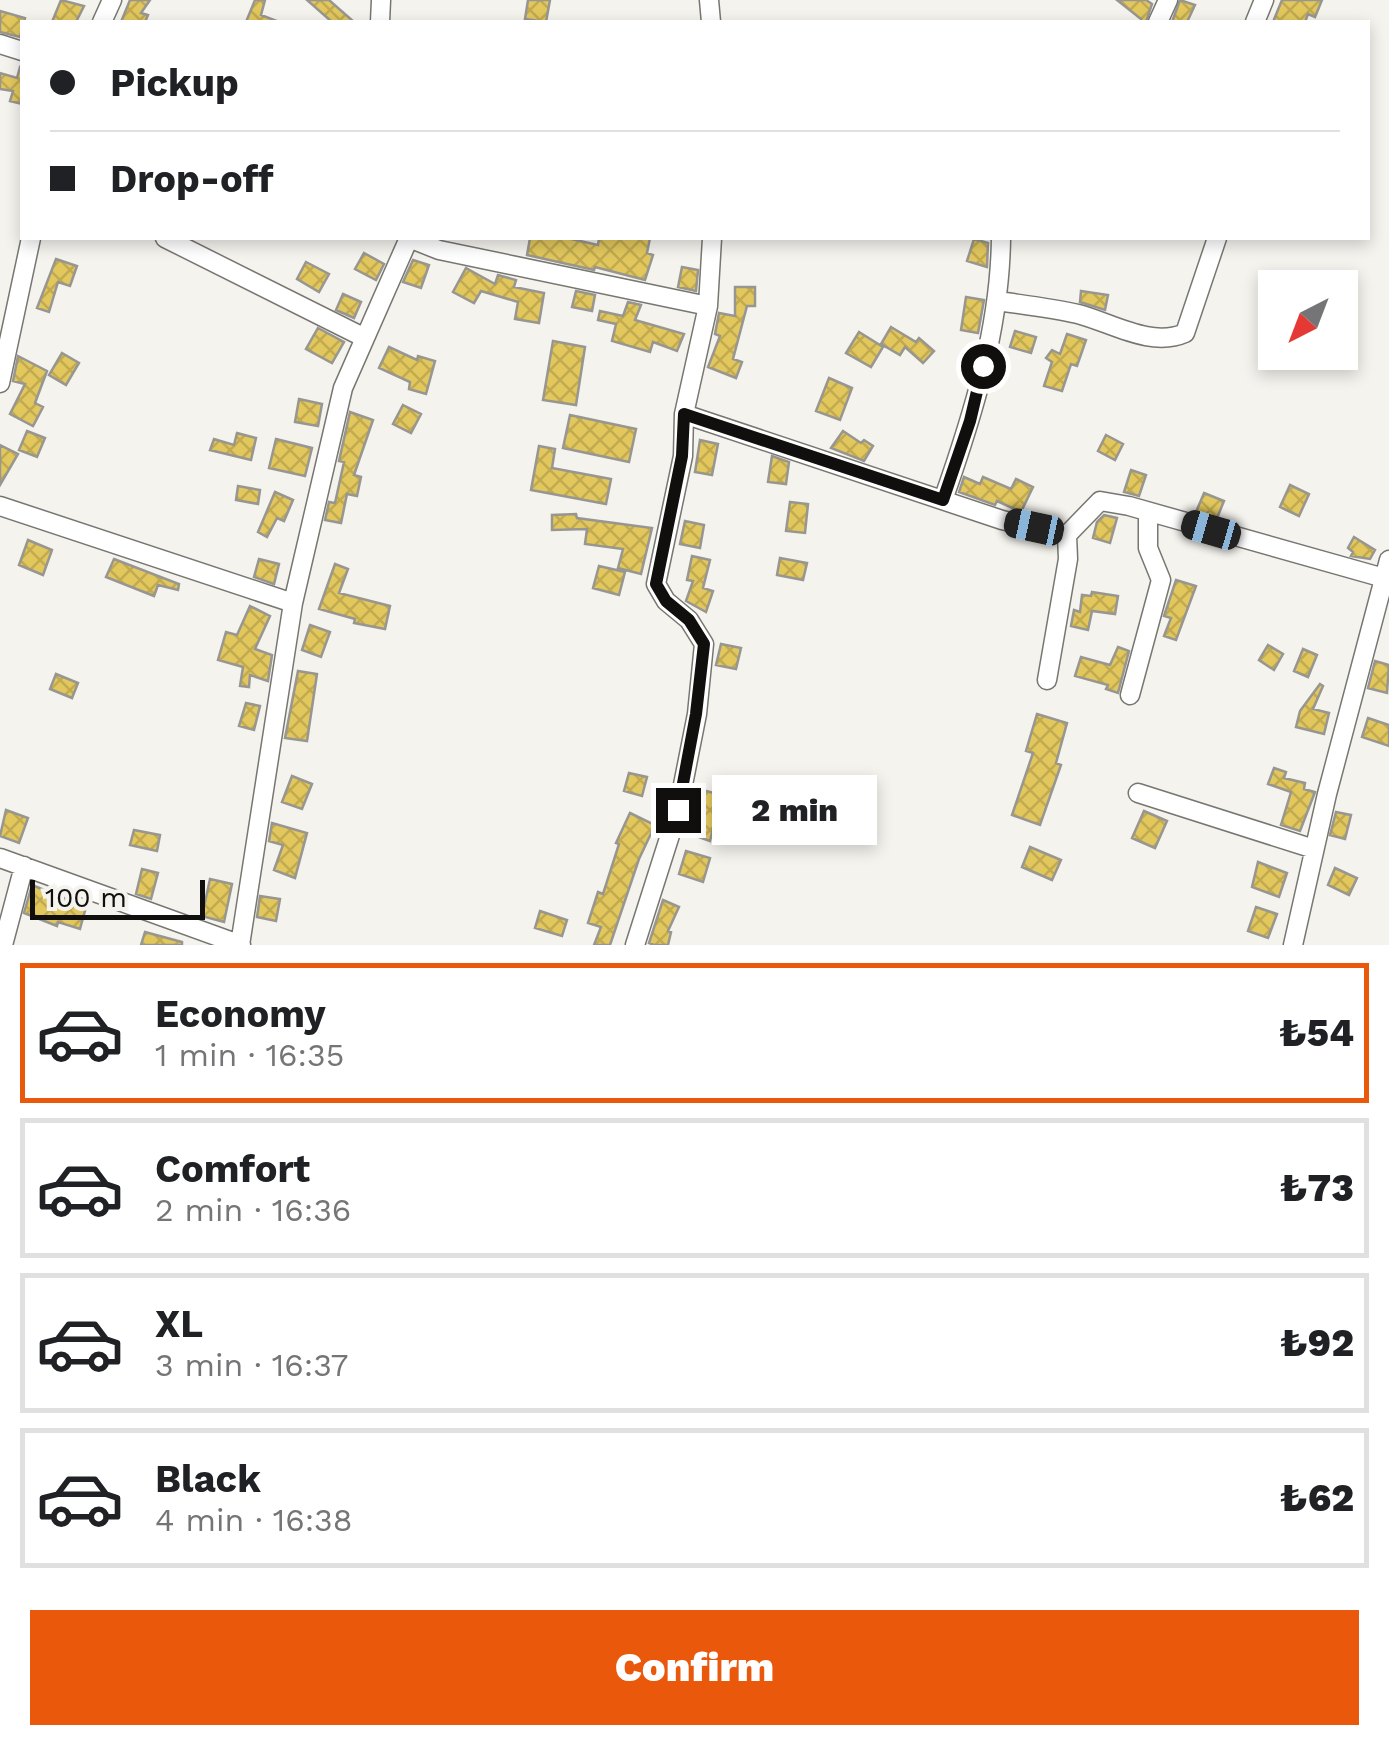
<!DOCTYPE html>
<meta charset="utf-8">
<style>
body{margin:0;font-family:"Work Sans",sans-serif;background:#f6f6f6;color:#202124;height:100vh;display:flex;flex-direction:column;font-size:38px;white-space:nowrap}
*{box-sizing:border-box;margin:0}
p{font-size:32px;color:#757577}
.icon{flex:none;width:55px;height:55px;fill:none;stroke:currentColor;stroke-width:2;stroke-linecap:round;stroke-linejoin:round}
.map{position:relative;height:945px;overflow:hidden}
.side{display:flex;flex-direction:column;background:#fff;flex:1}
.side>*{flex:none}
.banner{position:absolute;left:20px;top:20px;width:1350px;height:220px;border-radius:0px;box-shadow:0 5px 15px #0003;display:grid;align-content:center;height:220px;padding:0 30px;background:#fff}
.needle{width:65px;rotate:222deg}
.controls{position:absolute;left:1258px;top:270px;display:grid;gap:20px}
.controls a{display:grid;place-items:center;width:100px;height:100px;border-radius:0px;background:#fff;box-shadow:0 5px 15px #0003;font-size:50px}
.scale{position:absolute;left:30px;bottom:25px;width:175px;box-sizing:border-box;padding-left:10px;border:5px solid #100f0d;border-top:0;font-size:28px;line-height:35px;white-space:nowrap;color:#100f0d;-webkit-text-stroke:8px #f5f3ee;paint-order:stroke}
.end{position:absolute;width:45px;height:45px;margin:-22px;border:12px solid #100f0d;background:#fff;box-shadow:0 0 0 5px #fff}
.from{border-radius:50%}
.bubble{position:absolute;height:70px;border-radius:0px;background:#fff;box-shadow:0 5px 15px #0003;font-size:32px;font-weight:800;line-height:70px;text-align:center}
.car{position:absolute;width:30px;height:60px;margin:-30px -15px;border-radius:12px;box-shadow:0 0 8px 2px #0007;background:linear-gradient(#222 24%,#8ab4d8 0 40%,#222 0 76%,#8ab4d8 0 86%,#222 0)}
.banner b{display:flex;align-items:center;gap:35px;height:95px;font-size:38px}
.banner b+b{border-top:2px solid #e0e0e0}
.banner i{width:25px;height:25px;background:#202124}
ul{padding:18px 0 0;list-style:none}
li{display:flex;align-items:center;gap:30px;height:140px;margin:0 20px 15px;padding:0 10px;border:5px solid #e0e0e0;border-radius:0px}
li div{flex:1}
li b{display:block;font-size:38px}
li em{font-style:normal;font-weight:800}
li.current{border-color:#ea580c}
li>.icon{width:90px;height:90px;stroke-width:1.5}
.cta{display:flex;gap:20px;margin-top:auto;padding:20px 30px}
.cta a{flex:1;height:115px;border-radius:0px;background:#ea580c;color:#fff;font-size:40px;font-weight:800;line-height:115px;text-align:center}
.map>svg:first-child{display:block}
</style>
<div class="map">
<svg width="1389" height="945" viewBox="0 0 1389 945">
<defs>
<pattern id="building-cross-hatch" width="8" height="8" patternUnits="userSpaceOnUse" patternTransform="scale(2.5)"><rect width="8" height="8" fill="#e2c75d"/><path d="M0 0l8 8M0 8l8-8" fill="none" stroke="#c1aa50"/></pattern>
</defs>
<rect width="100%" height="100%" fill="#f5f3ee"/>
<path fill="url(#building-cross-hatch)" stroke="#979691" stroke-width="2.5" d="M61,0L84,6L76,22H52Z
M130,0H150L141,13L148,15L145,22H121Z
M255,0H265L261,15L279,22H246Z
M307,0H329L354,22H332Z
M528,0H550L546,22L525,19Z
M1117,0H1146L1152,4L1146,22H1138L1141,19Z
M1180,0L1195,5L1187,22H1172Z
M1282,0H1322L1315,17L1308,14L1305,22H1273Z
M0,11L25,18L20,37L0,32Z
M20,67L22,68V104L10,101L13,91L0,89V73L17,78Z
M530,238H567L598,245L599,238H650L647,253L653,255L645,280L595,267L594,270L527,255Z
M974,239L988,243L987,267L967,261Z
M364,253L384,264L376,280L355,269Z
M56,259L77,266L70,286L58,282L49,312L37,308Z
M413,260L429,265L421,288L403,282Z
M306,262L329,274L319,292L297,279Z
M682,267L698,270L696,291L678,287Z
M466,268L495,284L498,275L516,280L514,287L544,293L539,323L515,319L518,302L481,291L474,303L453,292Z
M735,287H755V306H747L733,359L742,362L736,378L708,367L720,336L715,334L719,313L735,316Z
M576,291L595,295L592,311L572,307Z
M1081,291L1108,295L1105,310L1080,302Z
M343,294L361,302L354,318L336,310Z
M966,297L984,300L978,333L961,330Z
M628,302L641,305L635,320L684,334L677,351L653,342L650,352L612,341L616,324L598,320L600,311L623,316Z
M891,327L916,342L919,338L934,351L923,363L905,347L900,355L881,344Z
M318,328L344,342L332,363L306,349Z
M1015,331L1036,337L1031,353L1010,347Z
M859,332L883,347L871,367L846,353Z
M1067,334L1086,340L1077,366L1071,364L1062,391L1044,386L1052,362L1046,358L1052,350L1060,354Z
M553,341L585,347L576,405L543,400Z
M389,347L417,360L418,356L435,361L426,394L409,389L410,382L379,368Z
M62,353L79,363L66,385L49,375Z
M18,356L47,371L35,403L43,407L33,426L10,414L25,384L13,381Z
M829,378L852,388L840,420L816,411Z
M299,399L322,404L318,426L295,422Z
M403,405L421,414L411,433L393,424Z
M350,412L373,420L354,475L361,477L357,496L347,494L341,523L325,520L329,502L335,503L344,462L339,461Z
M570,415L636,429L629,462L563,448Z
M27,431L45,438L37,457L19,450Z
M843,431L861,443L864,440L873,446L864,461L831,448Z
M237,433L256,438L251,460L210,450L214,439L234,445Z
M1106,435L1123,444L1115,460L1098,451Z
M276,439L312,448L305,476L269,468Z
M700,440L718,444L712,475L695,472Z
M0,445L18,454L0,485Z
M539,446L555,449L552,468L611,479L606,504L531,490Z
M772,456L789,462L786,484L768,482Z
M1131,470L1146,475L1139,496L1124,492Z
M964,477L980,484L983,477L1011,489L1016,479L1033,487L1021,512L997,501L995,505L959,492Z
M1290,485L1309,494L1299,516L1280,507Z
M238,486L260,490L258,504L236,500Z
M275,492L293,500L284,521L277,518L267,537L258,532Z
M1204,493L1224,501L1217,518L1196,512Z
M790,502L808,504L805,533L786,531Z
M576,514L577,518L652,528L641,574L618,568L623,549L585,544L587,529L552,530V515Z
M1104,515L1117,518L1110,543L1093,538L1097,522Z
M685,521L704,525L700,548L680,544Z
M1354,537L1375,550L1370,559L1351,556L1353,552L1348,548Z
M28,540L52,550L43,575L19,565Z
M692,556L710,560L703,588L713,591L706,612L686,601L693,581L687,580Z
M780,558L807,563L803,580L777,575Z
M114,559L179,584L178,590L158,585L154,596L106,577Z
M259,559L279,564L274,584L254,577Z
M335,564L348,569L339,593L390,606L385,629L354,623L355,619L319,609Z
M599,566L625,572L619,595L593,588Z
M1176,580L1196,586L1176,640L1164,636L1171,618L1164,616Z
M1092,592L1118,596L1115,614L1092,611L1088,630L1071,626L1074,610L1080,612L1082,595L1091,596Z
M250,606L270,616L255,649L272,655L268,681L250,675L249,687L240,686L243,667L218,660L226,632L237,635Z
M310,625L330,632L321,657L302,650Z
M721,644L741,648L736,669L716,665Z
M1268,645L1283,654L1274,670L1259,660Z
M1118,647L1129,651L1118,693L1106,689L1108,685L1075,676L1081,657L1110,665Z
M1303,649L1317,655L1308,677L1294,671Z
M1375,661L1389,665L1387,693L1368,688Z
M298,671L317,674L307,741L285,738Z
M56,674L78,683L72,698L50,689Z
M1320,684L1323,686L1313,709L1329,713L1324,734L1296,727L1300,711Z
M246,703L260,706L254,730L239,726Z
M1037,714L1067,723L1056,763L1061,765L1040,825L1012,815L1033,753L1026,751Z
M1368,718L1389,725V746L1362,737Z
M1274,768L1286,772L1284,778L1305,783L1304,789L1315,792L1300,831L1281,825L1291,792L1268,784Z
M629,773L647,777L642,796L624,791Z
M292,776L312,784L302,809L282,802Z
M695,788L721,795L710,841L693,835L703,805L692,802Z
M6,810L28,818L19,843L0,836Z
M1144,811L1167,821L1155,848L1132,838Z
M1336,812L1351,815L1345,839L1330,835Z
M630,813L655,825L639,859L610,945H594L601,927L588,923L598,892L603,894L619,844L616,843Z
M272,823L307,833L295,878L274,870L283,845L269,841Z
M134,830L160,835L157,851L130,845Z
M1030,847L1061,860L1052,880L1022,867Z
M686,851L710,858L703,882L679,874Z
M1258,862L1287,873L1279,897L1252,887Z
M1335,868L1357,878L1349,895L1328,885Z
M142,869L158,873L151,899L136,894Z
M210,879L232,884L224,922L202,916Z
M32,885L86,907L80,929L58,922L57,926L24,913Z
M260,896L280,899L276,921L257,917Z
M663,900L679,907L668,931L671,932L668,945H654L649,943Z
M1256,907L1277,914L1268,938L1248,931Z
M540,911L567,920L562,936L535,928Z
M145,932L182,942V945H141Z"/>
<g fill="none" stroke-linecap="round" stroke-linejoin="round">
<g stroke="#777671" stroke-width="21">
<path id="minor" d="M709,0L711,22
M102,22L112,0
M380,22L381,0
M1158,22L1168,0
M1255,22L1264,0
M0,44L22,51
M165,238L365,338
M409,238L439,250L708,306
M998,301C1025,305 1052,308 1078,314C1112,323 1151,348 1185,333L1217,238
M0,383L31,238
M684,414L1002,520L1067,535L1100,501L1129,506L1384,578
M943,500C973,415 1000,328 1001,238
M0,506L293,603
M1047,680L1068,559L1067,535
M1130,695L1161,580L1148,548V513
M1138,793L1314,849
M0,858L241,945
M3,945L24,866
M240,945L293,603L343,388L409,238
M635,945L678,810L697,714L704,644L689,620L666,601L656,584L683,456L684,414L708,306L712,238
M1293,945L1327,794L1389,560"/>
</g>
<use href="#minor" stroke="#fff" stroke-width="18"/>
</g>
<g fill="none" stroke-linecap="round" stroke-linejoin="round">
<path stroke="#100f0d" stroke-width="12" d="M678,810L696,714L704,644L689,620L666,601L656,584L682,456L684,414L943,500L970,421L983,366"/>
</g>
</svg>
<div class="controls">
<a><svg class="needle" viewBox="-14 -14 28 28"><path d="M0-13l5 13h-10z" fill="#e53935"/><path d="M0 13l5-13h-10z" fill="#757577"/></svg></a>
</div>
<div class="scale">100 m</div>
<i class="end from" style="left:983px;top:366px"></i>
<i class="end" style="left:678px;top:810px"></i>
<div class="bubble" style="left:712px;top:775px;width:165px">2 min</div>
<i class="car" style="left:1034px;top:527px;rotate:282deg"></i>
<i class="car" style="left:1211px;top:530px;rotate:286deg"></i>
<div class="banner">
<b><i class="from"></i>Pickup</b>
<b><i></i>Drop-off</b>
</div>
</div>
<section class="side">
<ul>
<li class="current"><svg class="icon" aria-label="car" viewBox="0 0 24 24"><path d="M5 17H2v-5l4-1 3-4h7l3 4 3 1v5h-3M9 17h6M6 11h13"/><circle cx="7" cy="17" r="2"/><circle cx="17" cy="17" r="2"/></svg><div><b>Economy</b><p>1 min · 16:35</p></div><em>₺54</em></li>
<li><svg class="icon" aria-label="car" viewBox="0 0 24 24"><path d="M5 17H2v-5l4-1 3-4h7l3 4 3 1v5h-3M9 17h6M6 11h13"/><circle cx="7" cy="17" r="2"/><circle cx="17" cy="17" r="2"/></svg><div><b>Comfort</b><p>2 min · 16:36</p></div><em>₺73</em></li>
<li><svg class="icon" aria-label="car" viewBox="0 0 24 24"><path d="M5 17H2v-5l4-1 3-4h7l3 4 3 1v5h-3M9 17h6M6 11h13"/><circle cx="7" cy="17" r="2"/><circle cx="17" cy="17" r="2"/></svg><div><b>XL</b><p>3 min · 16:37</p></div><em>₺92</em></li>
<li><svg class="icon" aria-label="car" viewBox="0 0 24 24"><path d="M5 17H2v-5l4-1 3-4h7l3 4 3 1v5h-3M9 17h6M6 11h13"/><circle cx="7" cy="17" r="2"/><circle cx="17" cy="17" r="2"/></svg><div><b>Black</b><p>4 min · 16:38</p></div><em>₺62</em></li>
</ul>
<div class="cta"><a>Confirm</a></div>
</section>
